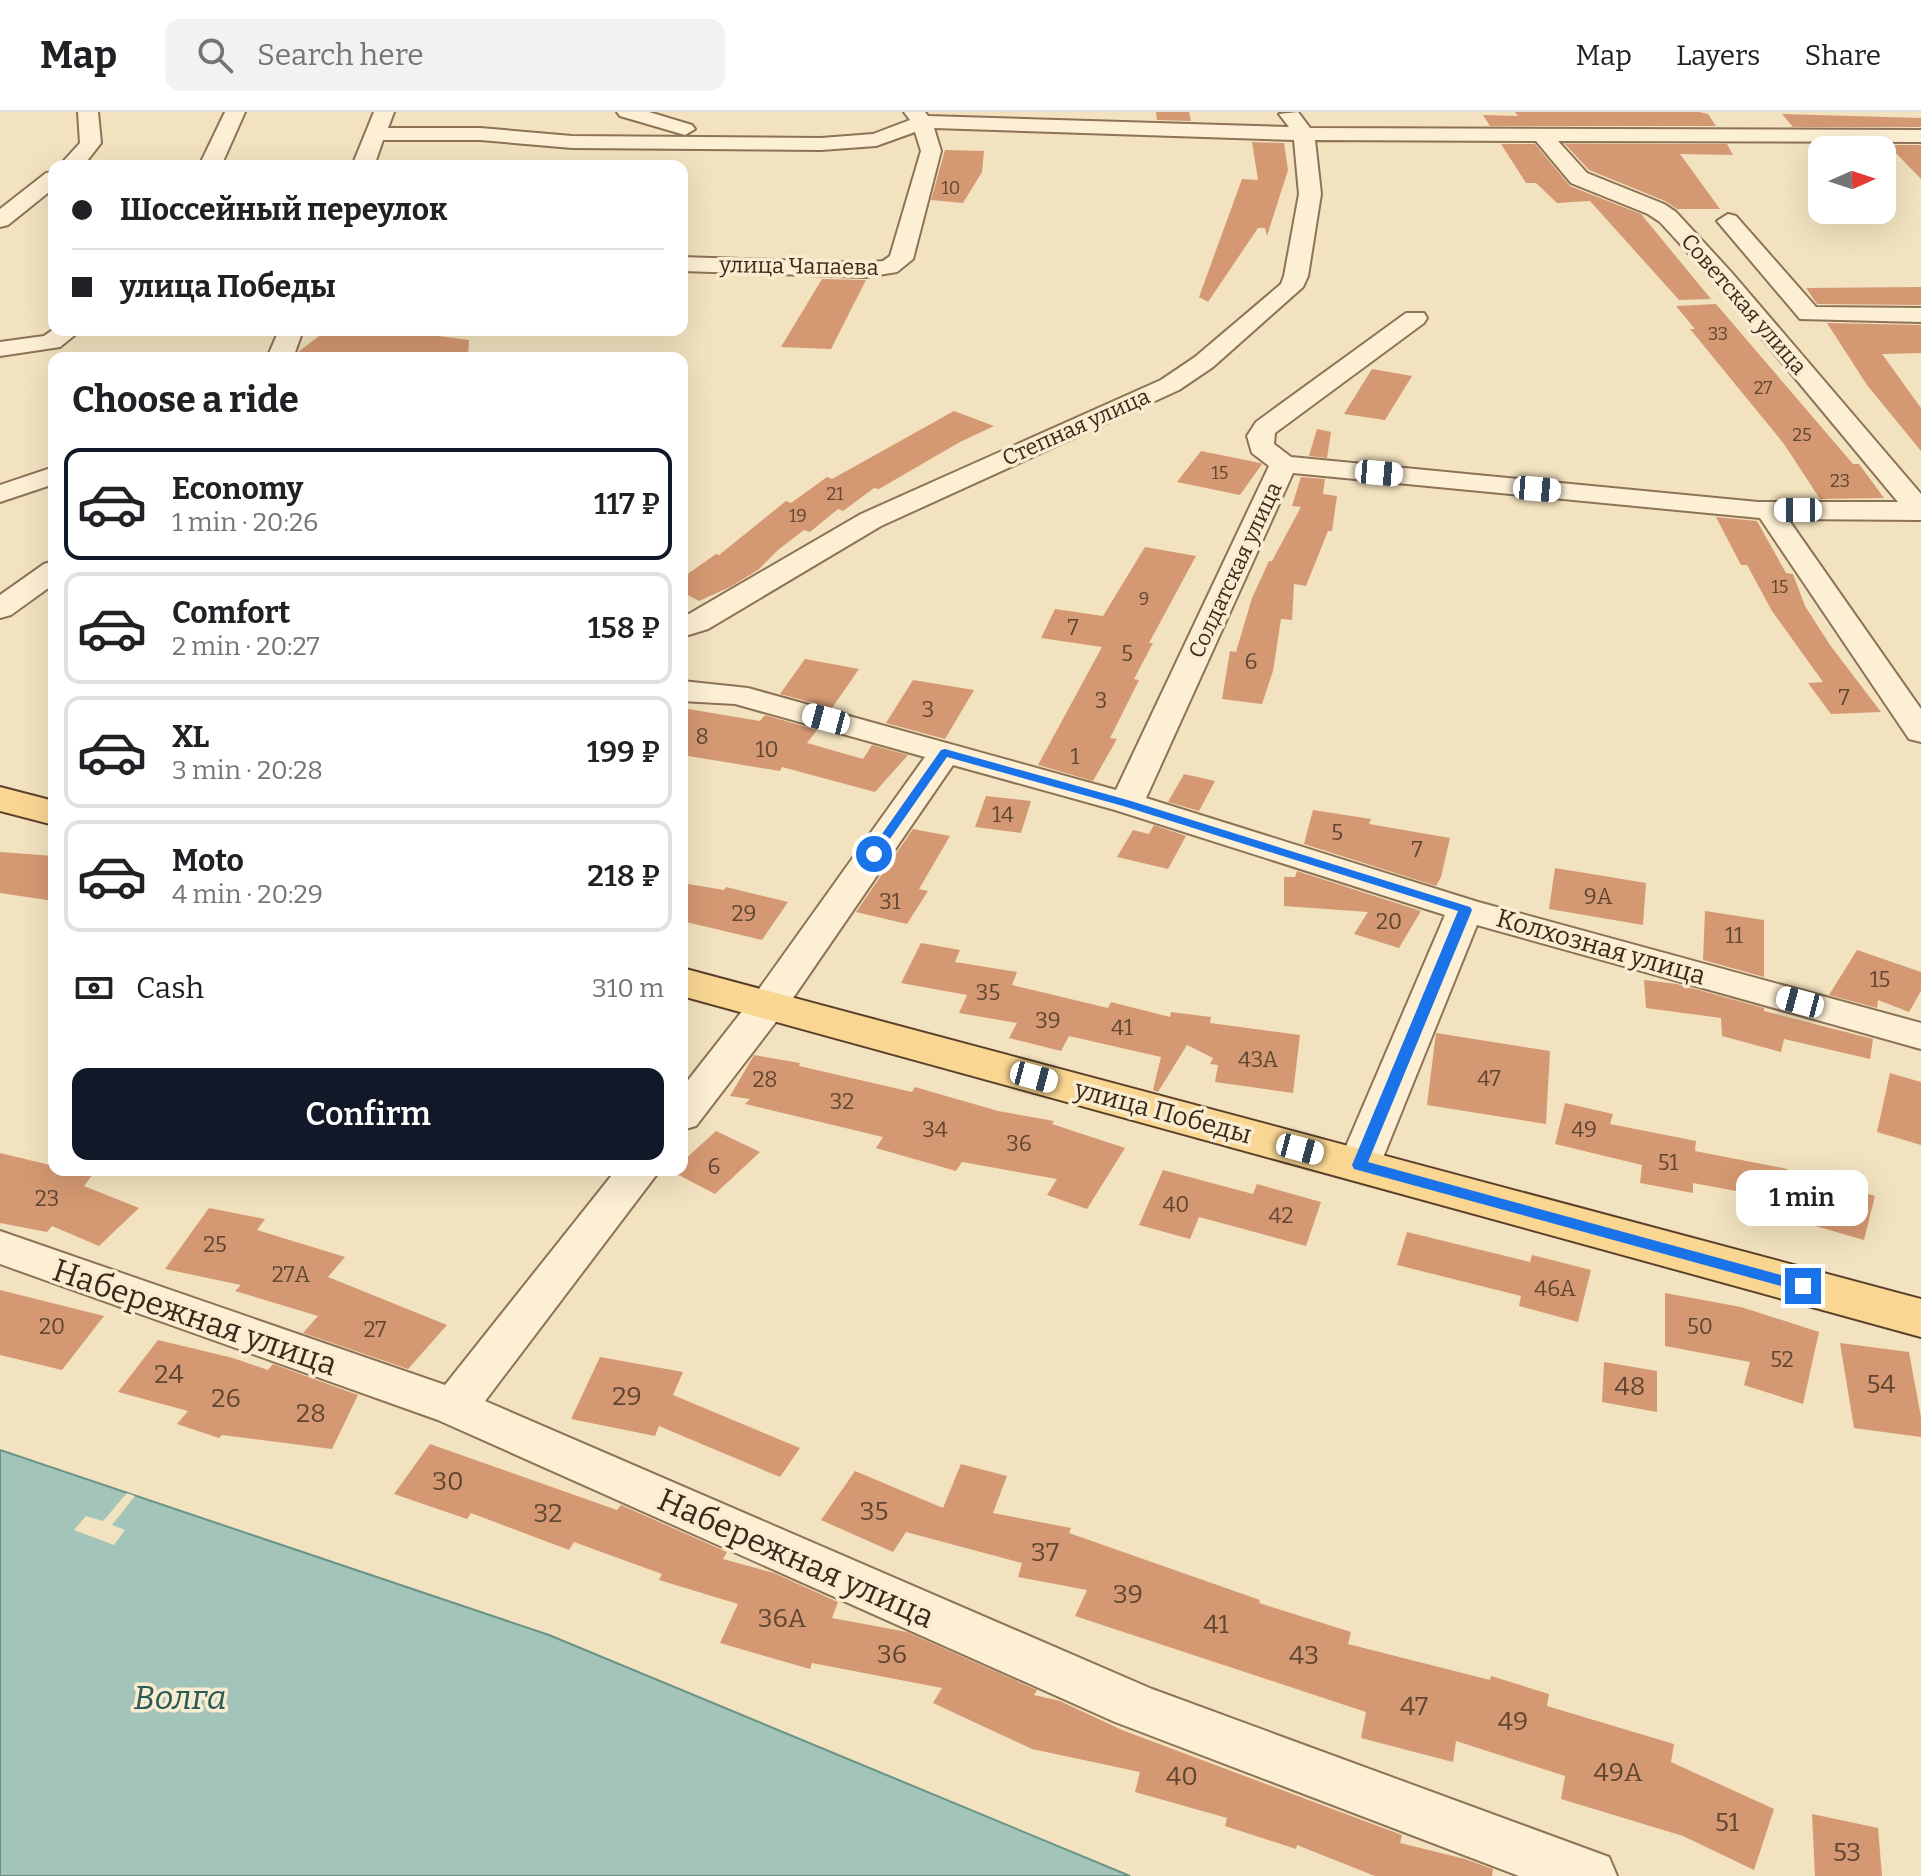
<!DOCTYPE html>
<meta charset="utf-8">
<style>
body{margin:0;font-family:Bitter,serif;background:#f2f2f2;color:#202124;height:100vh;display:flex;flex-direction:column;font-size:30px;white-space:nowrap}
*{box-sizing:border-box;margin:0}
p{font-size:26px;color:#757577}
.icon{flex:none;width:44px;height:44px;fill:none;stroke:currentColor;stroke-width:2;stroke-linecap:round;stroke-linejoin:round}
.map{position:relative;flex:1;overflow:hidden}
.side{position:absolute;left:48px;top:240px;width:640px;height:824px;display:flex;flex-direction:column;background:#fff;border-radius:16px;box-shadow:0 8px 32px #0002}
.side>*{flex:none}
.banner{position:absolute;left:48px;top:48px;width:640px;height:176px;border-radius:16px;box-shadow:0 8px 32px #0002;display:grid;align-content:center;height:176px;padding:0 24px;background:#fff}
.needle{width:52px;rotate:87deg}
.tools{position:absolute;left:1808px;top:24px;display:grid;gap:16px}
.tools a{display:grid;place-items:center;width:88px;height:88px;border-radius:16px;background:#fff;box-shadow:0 8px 32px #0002;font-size:40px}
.end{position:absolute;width:36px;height:36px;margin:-18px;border:10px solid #1a73e8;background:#fff;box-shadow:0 0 0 4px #fff}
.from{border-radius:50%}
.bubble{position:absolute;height:56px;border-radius:16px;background:#fff;box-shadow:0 8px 32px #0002;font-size:26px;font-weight:600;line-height:56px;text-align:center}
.car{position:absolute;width:24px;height:48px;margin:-24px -12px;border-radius:10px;box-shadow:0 0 6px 2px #0007;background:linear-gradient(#fff 24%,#345 0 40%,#fff 0 76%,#345 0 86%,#fff 0)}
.banner b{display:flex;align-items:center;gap:28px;height:76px;font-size:30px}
.banner b+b{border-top:2px solid #e0e0e0}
.banner i{width:20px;height:20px;background:#202124}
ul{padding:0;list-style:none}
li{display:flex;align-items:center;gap:24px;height:112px;margin:0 16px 12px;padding:0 8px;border:4px solid #e0e0e0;border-radius:16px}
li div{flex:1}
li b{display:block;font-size:30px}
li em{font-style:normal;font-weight:600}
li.active{border-color:#111827}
li>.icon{width:72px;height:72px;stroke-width:1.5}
h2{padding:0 24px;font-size:36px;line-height:96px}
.pay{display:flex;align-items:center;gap:20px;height:88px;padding:0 24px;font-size:30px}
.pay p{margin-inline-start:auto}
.action{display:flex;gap:16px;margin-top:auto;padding:16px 24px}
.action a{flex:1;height:92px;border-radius:16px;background:#111827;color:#fff;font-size:32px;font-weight:600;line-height:92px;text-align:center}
header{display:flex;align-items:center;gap:48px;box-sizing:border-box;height:112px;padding:0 40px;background:#fff;border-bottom:2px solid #e0e0e0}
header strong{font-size:38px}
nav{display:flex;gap:44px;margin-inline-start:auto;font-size:28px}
.search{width:560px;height:72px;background:#f2f2f2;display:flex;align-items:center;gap:20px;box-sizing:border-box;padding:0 28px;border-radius:16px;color:#757577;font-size:30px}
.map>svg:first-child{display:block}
</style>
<header>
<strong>Map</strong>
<div class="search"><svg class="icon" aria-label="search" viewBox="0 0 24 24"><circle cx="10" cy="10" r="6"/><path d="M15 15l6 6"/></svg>Search here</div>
<nav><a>Map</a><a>Layers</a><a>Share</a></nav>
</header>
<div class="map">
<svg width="1921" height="1764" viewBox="0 0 1921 1764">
<rect width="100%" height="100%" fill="#f2e2bf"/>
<path fill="#a3c4b9" stroke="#699387" stroke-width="2" d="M0,1338L549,1523L1130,1764H0Z"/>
<path fill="#f2e2bf" d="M127,1381L135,1384L112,1413L125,1418L114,1433L74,1418L86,1404L103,1409Z"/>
<path fill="#d49972" d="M1156,0H1189L1191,9L1157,8Z
M1515,0H1699L1708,2L1716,14H1490L1483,3L1518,4Z
M1782,2L1921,6V15H1793Z
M1252,30L1284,31L1288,58L1267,124L1265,116H1258L1208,190L1199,185L1242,67L1258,68Z
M1501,32H1535L1570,74L1641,102L1711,187L1679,188L1590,89L1557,91L1536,71H1526Z
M1565,32H1727L1733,43L1680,42L1720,97H1677L1665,89L1589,58Z
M1810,33H1921V67L1893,38H1815Z
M945,38L984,39L982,60L963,91L931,88Z
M822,167L866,168L831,237L781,235Z
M1921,175V193L1817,192L1806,176Z
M1716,192L1853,352H1859L1884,386L1820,387L1784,332L1690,217H1695L1676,194Z
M1827,211L1921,213V241L1882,242L1921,296V339L1867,273Z
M327,218H391L469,228L468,246H296L298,240Z
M1372,257L1412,264L1385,308L1344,302Z
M954,299L994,314L960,330L879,377L874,376L843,399L838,397L810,420L804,418L778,438L758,458L730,475L699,489L682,480V466L716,442L719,443L786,389L791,391L827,365L832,367Z
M1317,317L1331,320L1327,346L1309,344Z
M1201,339L1260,351L1262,352L1240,383L1177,370Z
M1301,365L1325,367L1323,382L1337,384L1332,419H1328L1306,474L1294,472L1292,508L1281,507L1273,559L1262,592L1222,587L1230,539L1236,540L1252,486L1269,449H1272L1301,395L1292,394Z
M1716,405L1757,409L1786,461L1793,462L1805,494L1830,533L1881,600L1831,602L1808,571L1823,570L1772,499L1747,453H1741Z
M1145,435L1196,444L1149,531H1153L1134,567L1139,568L1110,626L1117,627L1093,669L1038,653L1102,535L1041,526L1055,497L1103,504Z
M805,547L859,557L832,596L780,582Z
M913,568L974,578L945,627L886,611Z
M682,596L760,609L765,603L817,618L807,631L863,647L872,633L908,643L875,680L782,655L780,659L682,643Z
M1184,662L1215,669L1199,699L1168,690Z
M986,684L1031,689L1021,721L975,715Z
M1313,698L1371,707L1369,712L1450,726L1441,765L1436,774L1304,732Z
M1154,713L1186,724L1168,757L1117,745L1133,718L1149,722Z
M913,717L950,724L919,777L928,779L907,812L856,800Z
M0,740L54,744V789L0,781Z
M1555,756L1646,771L1643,813L1549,797Z
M1297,759L1421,799L1399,836L1354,822L1368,800L1284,794V765H1295Z
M682,771L724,778L726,775L788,790L762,828L682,809Z
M1705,799L1764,808V865L1703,848Z
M921,831L960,838L955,850L1017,860L1012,873L1108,896L1111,890L1170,905L1171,900L1211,905L1210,911L1300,923L1293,981L1215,970L1218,953L1210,952L1213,946L1187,933L1158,980L1153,978L1161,945L1069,924L1061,939L1009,926L1017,911L959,901L967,883L901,871Z
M1857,838L1921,860V879L1909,900L1878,888L1877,896L1829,883Z
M1644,868L1677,872L1764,896V899L1873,927L1870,947L1784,927L1781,940L1722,924L1721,906L1646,896Z
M1436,921L1550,939L1546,1012L1427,993Z
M754,943L800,951L799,954L912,980L915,975L998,999L1054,1009L1052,1012L1125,1036L1087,1097L1047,1083L1057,1067L962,1050L956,1059L876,1036L883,1025L745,992L750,987L730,984Z
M1890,961L1921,970V1033L1877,1020Z
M1565,991L1613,1002L1610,1012L1696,1029L1695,1039L1783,1056L1875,1084L1864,1128L1798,1109L1802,1091L1693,1071V1081L1640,1071L1642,1053L1555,1032Z
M716,1019L760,1040L715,1082L671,1059L682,1058V1050Z
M0,1041L54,1054V1058L93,1062L84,1074L139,1096L99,1134L52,1114L47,1120L0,1111Z
M1163,1058L1253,1082L1257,1072L1321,1090L1306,1134L1199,1105L1190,1127L1139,1113Z
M209,1096L265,1107L257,1118L345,1145L328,1165L447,1213L408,1257L303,1221L318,1204L235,1179L241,1173L165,1157Z
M1407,1120L1530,1150L1532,1143L1591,1158L1578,1210L1519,1194L1521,1184L1397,1153Z
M0,1178L104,1204L62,1258L0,1243Z
M1665,1181L1741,1195L1819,1220L1803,1292L1744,1273L1750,1250L1665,1234Z
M158,1228L233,1246L268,1258L273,1252L358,1283L332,1337L222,1323L219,1326L177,1312L188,1299L118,1280Z
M1840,1231L1909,1240L1921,1305V1325L1854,1316Z
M600,1245L683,1260L673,1283L800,1336L780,1365L659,1314L655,1324L571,1307Z
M1604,1250L1657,1259V1300L1602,1290Z
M430,1332L617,1398L621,1393L727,1440L723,1447L774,1461L838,1490L832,1506L907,1520L1037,1578L1034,1583L1060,1589L1122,1618L1402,1723L1400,1731L1465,1747L1493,1757L1492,1764H1375L1297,1733L1296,1737L1225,1714L1227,1706L1135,1680L1140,1660L1032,1637L933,1591L942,1576L812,1551L810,1557L720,1531L738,1492L659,1468L662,1462L574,1430L569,1438L471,1401L467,1407L394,1382Z
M961,1352L1007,1364L993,1401L1071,1416L1069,1421L1260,1488L1259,1491L1351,1520L1348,1532L1490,1568L1491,1564L1549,1582L1547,1594L1674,1632L1671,1650L1774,1697L1754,1758L1683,1724L1561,1687L1565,1664L1456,1629L1453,1650L1361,1626L1366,1600L1075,1504L1087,1478L1018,1465L1022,1451L906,1420L893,1440L821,1408L855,1359L943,1396Z
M1812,1702L1878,1716L1882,1764H1815Z"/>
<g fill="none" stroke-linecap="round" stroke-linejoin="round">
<g stroke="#8d7256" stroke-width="4">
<path id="minor" d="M78,0H98L101,31L83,54H59L80,31Z
M225,0H245L221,54H199Z
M374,0H394L388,16H480L572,24L821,26L873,22L910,8L904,0H925L928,4L1289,15L1279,2L1298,0L1310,16L1921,18V30L1558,29L1587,61L1664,92L1676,100L1732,161L1921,382V408L1788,407L1921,597V630L1909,627L1760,406L1293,361L1146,686L1478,790L1921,911V937L1477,813L1380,1053L1374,1063L1359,1068L1344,1063L1338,1053L1445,803L1115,698L953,653L782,902L696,1014L682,1018V976L754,884L925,645L735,592L682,589V569L748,576L1116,678L1269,354L1252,341L1247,324L1256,310L1406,201H1424L1427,206L1424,211L1275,321L1274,332L1291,345L1758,390H1898L1716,171L1660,110L1648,102L1571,71L1536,29L1315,28L1321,82L1308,164L1303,175L1213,255L1179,278L881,414L708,517L682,525V506L861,402L1161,268L1195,245L1281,172L1284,164L1299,82L1294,28L934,16L941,39L913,147L897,160L866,165L682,159V145L866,151L883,149L890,144L921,39L915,20L876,34L821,38L572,36L480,28H383L374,54H352Z
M617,0H649L692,13L695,17L685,23L620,4Z
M54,60V76L8,113L0,115V97L46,61Z
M1728,102L1736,104L1816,195L1921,196V210L1800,207L1717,109Z
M54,217L81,218L60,235L0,244V230L44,224Z
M279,218H303L293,246H267Z
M54,355V372L0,390V373Z
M54,449V472L11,503L0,506V483L44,452Z
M616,1058H660L485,1289L1152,1577L1609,1745L1617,1764H1519L1115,1610L438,1308L0,1152V1119L445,1273Z"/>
</g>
<g stroke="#5a402b" stroke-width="4">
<path id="major" d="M0,675L54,689V713L0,699Z
M682,856L1921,1187V1225L682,884Z"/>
</g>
<use href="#minor" fill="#fcefd4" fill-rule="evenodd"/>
<use href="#major" fill="#f9d793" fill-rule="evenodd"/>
</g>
<path fill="#1a73e8" d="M945,637L1131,689L1470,795L1472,798L1368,1050L1803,1169L1808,1170V1178L1803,1180L1354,1057L1352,1053L1458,799L1123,694L947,645L878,744H870V739L941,638Z"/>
<g text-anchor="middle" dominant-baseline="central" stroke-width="7" stroke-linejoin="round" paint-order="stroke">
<g font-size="18" fill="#614632">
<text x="951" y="76">10</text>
<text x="1718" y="222">33</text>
<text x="1763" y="276">27</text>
<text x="1802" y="323">25</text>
<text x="1220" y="361">15</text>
<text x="1840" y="369">23</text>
<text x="835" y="382">21</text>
<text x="798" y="404">19</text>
<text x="1780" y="475">15</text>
<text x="1144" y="487">9</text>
</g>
<g font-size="22" fill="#3b2a1c" stroke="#f9ecd0">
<text transform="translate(799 154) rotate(1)">улица Чапаева</text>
<text transform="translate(1744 192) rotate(49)">Советская улица</text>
<text transform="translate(1076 315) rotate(-24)">Степная улица</text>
<text transform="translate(1235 458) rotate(-65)">Солдатская улица</text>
</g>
<g font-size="22" fill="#614632">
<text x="1073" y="515">7</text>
<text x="1127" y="541">5</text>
<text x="1251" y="549">6</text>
<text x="1844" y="585">7</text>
<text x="1101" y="588">3</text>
<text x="928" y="597">3</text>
<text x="702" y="624">8</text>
<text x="767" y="637">10</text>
<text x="1075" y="644">1</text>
<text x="1003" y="702">14</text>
<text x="1337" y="720">5</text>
<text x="1417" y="737">7</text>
<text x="1598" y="784">9А</text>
<text x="890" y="789">31</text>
<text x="744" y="801">29</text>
<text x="1389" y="809">20</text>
<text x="1734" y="823">11</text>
<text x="1880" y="867">15</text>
<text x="988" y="880">35</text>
<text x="1048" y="908">39</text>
<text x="1122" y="915">41</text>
<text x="1258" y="947">43А</text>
<text x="1489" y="966">47</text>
<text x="765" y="967">28</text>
<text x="842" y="989">32</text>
<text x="935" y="1017">34</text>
<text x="1584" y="1017">49</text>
<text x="1019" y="1031">36</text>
<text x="1668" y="1050">51</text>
<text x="714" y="1054">6</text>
<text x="47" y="1086">23</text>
<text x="1176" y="1092">40</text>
<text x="1281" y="1103">42</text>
<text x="215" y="1132">25</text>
<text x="291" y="1162">27А</text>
<text x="1555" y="1176">46А</text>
<text x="52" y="1214">20</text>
<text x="1700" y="1214">50</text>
<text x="375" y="1217">27</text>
<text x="1782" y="1247">52</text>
</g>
<g font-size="26" fill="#3b2a1c" stroke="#f9ecd0">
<text transform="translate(1601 835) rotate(16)">Колхозная улица</text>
<text transform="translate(1163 1000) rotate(15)">улица Победы</text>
</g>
<g font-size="26" fill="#614632">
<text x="169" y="1262">24</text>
<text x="1881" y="1272">54</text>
<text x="1630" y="1274">48</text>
<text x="627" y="1284">29</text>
<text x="226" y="1286">26</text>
<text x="311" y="1301">28</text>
<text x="448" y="1369">30</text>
<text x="874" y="1399">35</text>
<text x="548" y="1401">32</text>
<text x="1045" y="1440">37</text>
<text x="1128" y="1482">39</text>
<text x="782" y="1506">36А</text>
<text x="1216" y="1512">41</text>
<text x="892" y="1542">36</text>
<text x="1304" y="1543">43</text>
<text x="1414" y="1594">47</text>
<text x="1513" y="1609">49</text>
<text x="1618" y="1660">49А</text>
<text x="1182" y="1664">40</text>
<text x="1727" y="1710">51</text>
<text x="1847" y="1740">53</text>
</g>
<g font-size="32" fill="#3b2a1c" stroke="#f9ecd0">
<text transform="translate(195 1205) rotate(19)">Набережная улица</text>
<text transform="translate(796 1446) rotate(24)">Набережная улица</text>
</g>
<g font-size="34" font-style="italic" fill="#295c58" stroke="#f9ecd0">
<text x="180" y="1585">Волга</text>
</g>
</g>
</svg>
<div class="tools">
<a><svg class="needle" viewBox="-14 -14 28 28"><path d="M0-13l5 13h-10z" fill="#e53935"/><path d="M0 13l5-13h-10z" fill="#757577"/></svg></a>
</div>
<i class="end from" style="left:874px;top:742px"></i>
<i class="end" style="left:1803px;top:1174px"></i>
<div class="bubble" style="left:1736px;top:1058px;width:132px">1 min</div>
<i class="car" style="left:1379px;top:361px;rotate:95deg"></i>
<i class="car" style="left:1537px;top:377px;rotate:95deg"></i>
<i class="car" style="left:1798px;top:398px;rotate:270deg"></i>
<i class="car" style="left:826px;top:607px;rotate:285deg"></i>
<i class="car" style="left:1800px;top:890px;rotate:285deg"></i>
<i class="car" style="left:1034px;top:965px;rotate:105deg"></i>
<i class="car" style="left:1300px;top:1037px;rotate:105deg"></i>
<div class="banner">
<b><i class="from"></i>Шоссейный переулок</b>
<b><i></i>улица Победы</b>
</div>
<section class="side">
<h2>Choose a ride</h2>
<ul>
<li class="active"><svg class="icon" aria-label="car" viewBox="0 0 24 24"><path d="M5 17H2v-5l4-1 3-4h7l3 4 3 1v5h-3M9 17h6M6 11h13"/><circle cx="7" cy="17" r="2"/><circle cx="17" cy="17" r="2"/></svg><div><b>Economy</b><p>1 min · 20:26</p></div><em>117 ₽</em></li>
<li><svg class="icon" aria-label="car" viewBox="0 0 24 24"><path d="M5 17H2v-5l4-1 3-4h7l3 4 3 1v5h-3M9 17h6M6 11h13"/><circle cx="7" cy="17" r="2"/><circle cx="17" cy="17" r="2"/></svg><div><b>Comfort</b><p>2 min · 20:27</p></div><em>158 ₽</em></li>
<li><svg class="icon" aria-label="car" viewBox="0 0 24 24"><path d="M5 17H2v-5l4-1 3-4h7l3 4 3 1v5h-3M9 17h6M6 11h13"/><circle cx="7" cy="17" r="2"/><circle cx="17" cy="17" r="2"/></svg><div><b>XL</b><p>3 min · 20:28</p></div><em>199 ₽</em></li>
<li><svg class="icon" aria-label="car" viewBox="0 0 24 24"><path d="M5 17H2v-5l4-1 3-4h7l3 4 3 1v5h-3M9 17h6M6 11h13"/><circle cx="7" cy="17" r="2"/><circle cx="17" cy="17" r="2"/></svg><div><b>Moto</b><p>4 min · 20:29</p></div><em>218 ₽</em></li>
</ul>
<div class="pay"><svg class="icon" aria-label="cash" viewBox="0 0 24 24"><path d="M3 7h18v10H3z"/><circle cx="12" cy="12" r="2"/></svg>Cash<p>310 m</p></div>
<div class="action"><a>Confirm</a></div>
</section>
</div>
